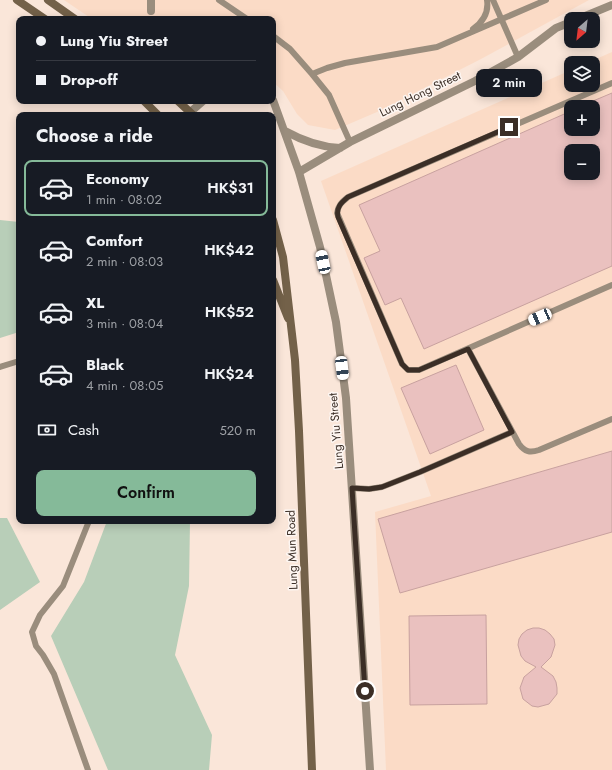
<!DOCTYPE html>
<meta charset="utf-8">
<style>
body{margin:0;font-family:Jost,sans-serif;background:#242831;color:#f1f3f6;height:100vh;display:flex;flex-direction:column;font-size:15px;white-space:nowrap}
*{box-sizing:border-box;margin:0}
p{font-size:13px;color:#9ea1a6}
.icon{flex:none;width:22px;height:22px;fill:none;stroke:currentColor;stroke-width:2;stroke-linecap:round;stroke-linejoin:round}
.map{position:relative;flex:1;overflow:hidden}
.drawer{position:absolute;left:16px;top:112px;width:260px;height:412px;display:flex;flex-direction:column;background:#171b24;border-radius:8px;box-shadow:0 2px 10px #0003}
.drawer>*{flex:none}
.top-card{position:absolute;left:16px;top:16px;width:260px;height:88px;border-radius:8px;box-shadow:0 2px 10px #0003;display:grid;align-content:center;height:88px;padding:0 20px;background:#171b24}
.needle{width:26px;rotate:208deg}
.fabs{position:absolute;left:564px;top:12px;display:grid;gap:8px}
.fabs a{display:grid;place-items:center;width:36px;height:36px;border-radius:8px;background:#171b24;box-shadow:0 2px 10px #0003;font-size:20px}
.end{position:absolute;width:18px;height:18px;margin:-9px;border:5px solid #3b2e26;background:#fff;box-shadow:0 0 0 2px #fff}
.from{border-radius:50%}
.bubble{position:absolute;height:28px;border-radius:8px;background:#171b24;box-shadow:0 2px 10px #0003;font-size:13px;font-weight:600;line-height:28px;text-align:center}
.car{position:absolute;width:12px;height:24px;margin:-12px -6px;border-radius:5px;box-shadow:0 0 3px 1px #0007;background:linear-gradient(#fff 24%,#345 0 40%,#fff 0 76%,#345 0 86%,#fff 0)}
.top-card b{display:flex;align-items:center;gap:14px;height:38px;font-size:15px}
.top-card b+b{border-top:1px solid #363941}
.top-card i{width:10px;height:10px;background:#f1f3f6}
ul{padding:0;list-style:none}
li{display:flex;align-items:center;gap:12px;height:56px;margin:0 8px 6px;padding:0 12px;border:2px solid transparent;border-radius:8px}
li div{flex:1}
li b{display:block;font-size:15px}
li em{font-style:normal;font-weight:600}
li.active{border-color:#85ba99}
li>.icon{width:36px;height:36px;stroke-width:1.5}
h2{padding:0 20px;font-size:18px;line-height:48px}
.pay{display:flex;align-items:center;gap:10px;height:44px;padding:0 20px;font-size:15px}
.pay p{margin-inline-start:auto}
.primary-button{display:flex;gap:8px;margin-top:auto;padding:8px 20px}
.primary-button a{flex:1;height:46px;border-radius:8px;background:#85ba99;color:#111;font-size:16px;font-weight:600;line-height:46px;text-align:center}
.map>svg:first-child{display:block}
</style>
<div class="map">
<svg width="612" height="770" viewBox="0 0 612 770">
<rect width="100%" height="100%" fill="#fae6d9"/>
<path fill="#fbdbc6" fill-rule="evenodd" d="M64,0H589L481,59L377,112L335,130L308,125L297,114L283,91L273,82V19H92Z
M612,52V770H386L375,512L431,496L321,181L571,70V85H593V63H587ZM571,107H593V129H571ZM571,151H593V173H571Z"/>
<path fill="#b8ceb8" d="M0,220L19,222V332L0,338Z
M0,518H7L40,582L0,610Z
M107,521H190L189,586L175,655L212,735L209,770H108L51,636L84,582Z"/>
<path fill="#eac1bf" stroke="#c8a19f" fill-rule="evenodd" d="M612,93V266L424,349L401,298L385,305L364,258L380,251L359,205L571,111V129H593V101ZM571,151H593V173H571Z
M456,365L484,430L430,454L401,388Z
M612,451V532L400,593L378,519Z
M486,615L487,704L410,705L409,616Z
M533,628H539L545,630L550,634L554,639L555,645L551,657L541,667L553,676L556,682L557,688V694L549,704L538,707L532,706L523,699L520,688L524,677L536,667L525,661L521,656L518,645L519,639L522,634L527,630Z"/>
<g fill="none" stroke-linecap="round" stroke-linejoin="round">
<path stroke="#9a8d7d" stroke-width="6" d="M219,0L247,19
M493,0L518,57
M473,29C483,22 489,13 487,0
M273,36L290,49L312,74L327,68L345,63L437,47L546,0
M312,74L329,95L350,142
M612,83L348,197C342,202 338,205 337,213L402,364L408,370H419L612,285
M468,349L519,444C525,452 530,453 539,450L612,419
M0,367L19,361
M352,488L369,489L382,487L420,472L512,432
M88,770L54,674L43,655L36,646L32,632L40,615L63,586L89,521"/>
<path stroke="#9a8d7d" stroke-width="8" d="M151,0V11
M578,19L612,5
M273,100L299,172L320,247L336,322L346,398L370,770
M187,115L203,101
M285,131C303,141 319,147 340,148
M299,172L350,142L475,81L518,57L556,28L571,22"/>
<path stroke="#736149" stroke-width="8" d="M17,0L45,19
M48,0L75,19
M144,101L158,115
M178,101L193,115
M273,220L283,257L295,360L299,431L312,770
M273,280L288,318"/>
</g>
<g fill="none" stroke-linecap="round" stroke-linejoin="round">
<path stroke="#3b2e26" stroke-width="5" d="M365,691L352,488L369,489L382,487L420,472L512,432L468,349L419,370H408L402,364L338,217C336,207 341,203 348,197L509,127"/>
</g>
<g text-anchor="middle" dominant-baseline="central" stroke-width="3" stroke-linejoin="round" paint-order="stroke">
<g font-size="12" fill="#3b2e26" stroke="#fdf6f2">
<text transform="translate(420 94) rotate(-26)">Lung Hong Street</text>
<text transform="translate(336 431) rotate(-95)">Lung Yiu Street</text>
<text transform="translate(292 550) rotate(-92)">Lung Mun Road</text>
</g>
</g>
</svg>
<div class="fabs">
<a><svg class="needle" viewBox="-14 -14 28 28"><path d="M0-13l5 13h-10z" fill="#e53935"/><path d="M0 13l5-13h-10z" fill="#9ea1a6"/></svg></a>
<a><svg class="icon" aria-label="layers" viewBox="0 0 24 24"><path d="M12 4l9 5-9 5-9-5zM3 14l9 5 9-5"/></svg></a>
<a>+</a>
<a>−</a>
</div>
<i class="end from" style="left:365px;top:691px"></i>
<i class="end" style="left:509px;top:127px"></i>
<div class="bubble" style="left:476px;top:69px;width:66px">2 min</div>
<i class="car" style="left:323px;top:262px;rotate:348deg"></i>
<i class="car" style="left:540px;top:317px;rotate:247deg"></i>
<i class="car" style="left:342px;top:368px;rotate:173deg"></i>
<div class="top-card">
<b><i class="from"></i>Lung Yiu Street</b>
<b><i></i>Drop-off</b>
</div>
<section class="drawer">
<h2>Choose a ride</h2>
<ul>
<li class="active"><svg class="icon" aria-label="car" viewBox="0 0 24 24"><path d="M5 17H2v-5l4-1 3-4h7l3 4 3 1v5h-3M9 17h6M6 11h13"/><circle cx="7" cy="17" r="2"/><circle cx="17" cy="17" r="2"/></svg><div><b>Economy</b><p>1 min · 08:02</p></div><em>HK$31</em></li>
<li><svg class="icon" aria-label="car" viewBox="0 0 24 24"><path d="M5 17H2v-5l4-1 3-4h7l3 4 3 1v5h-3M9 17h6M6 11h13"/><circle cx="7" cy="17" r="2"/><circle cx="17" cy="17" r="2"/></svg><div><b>Comfort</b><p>2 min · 08:03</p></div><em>HK$42</em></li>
<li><svg class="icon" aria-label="car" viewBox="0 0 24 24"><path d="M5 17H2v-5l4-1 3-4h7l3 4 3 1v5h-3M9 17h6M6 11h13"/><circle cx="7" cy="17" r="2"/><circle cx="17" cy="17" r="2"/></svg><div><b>XL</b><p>3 min · 08:04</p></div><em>HK$52</em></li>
<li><svg class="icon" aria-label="car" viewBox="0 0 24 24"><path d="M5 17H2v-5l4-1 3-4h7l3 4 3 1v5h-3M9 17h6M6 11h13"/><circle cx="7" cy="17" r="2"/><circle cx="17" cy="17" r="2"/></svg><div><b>Black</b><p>4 min · 08:05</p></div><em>HK$24</em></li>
</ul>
<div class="pay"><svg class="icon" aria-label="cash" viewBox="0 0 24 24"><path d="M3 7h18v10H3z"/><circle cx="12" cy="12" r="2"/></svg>Cash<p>520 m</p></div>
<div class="primary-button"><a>Confirm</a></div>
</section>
</div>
